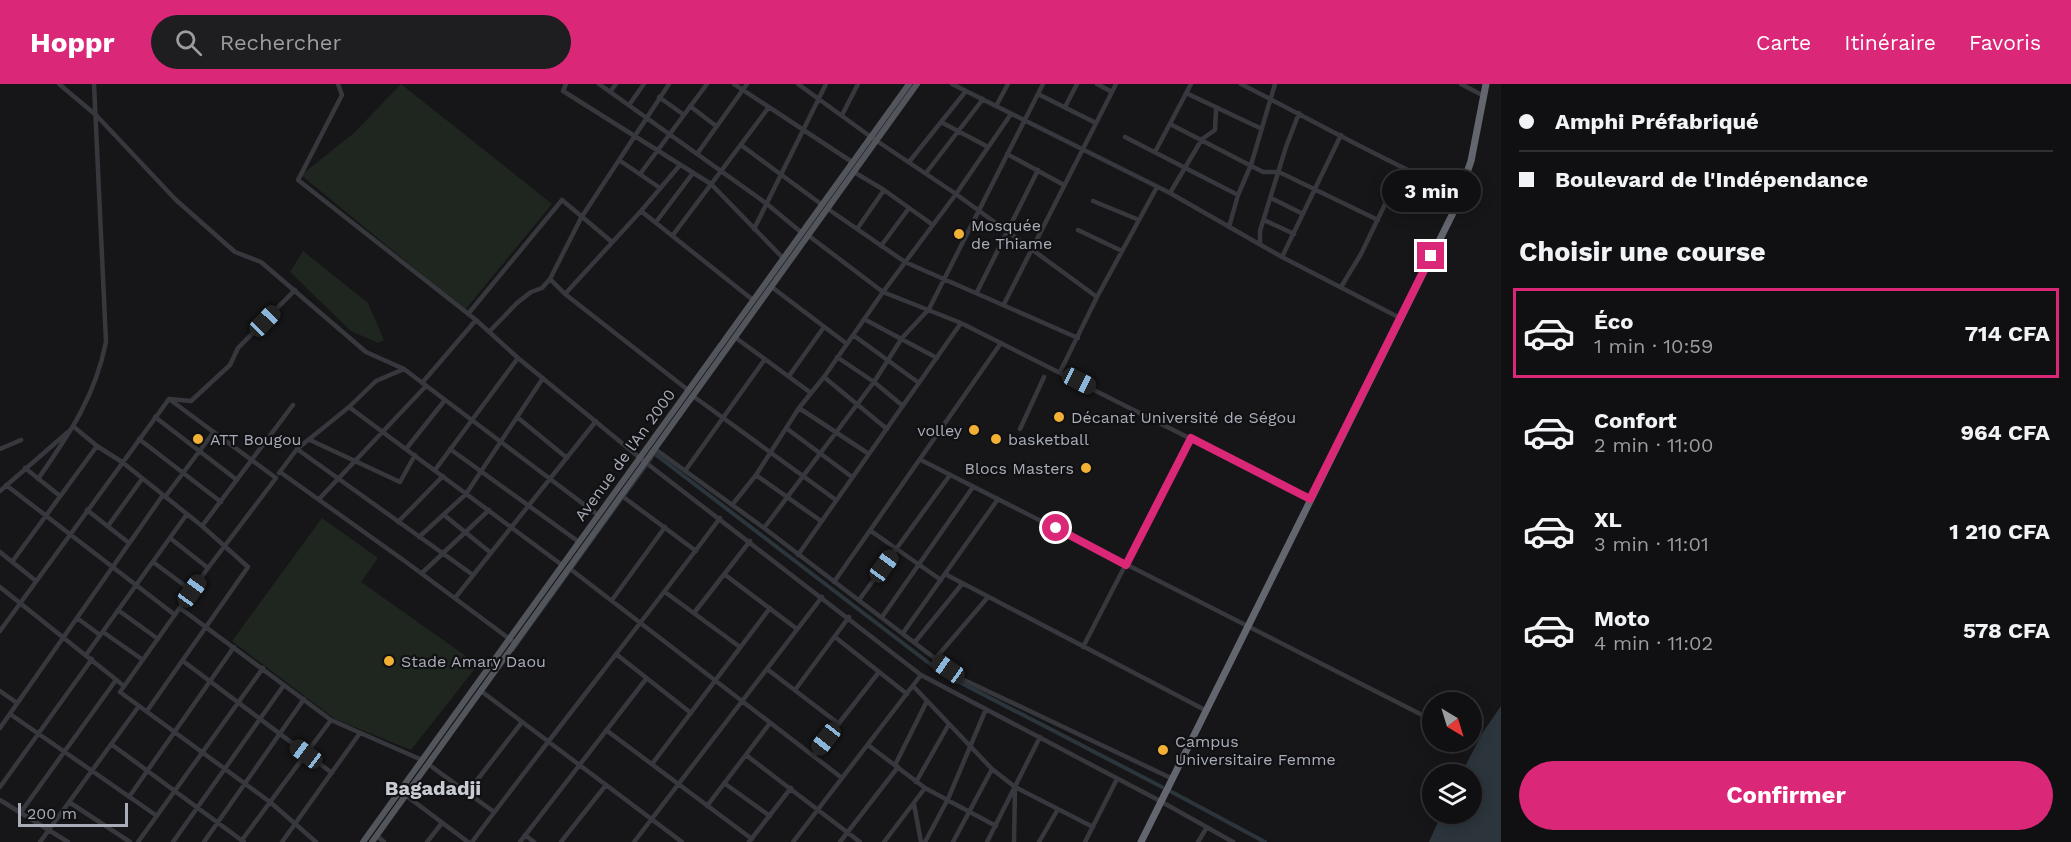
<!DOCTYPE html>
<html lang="fr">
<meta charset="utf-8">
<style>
body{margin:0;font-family:"Work Sans",sans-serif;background:#1e1e20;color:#f1f3f6;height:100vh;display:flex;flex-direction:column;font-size:22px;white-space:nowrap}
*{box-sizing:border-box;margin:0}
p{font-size:20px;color:#9c9d9f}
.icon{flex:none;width:33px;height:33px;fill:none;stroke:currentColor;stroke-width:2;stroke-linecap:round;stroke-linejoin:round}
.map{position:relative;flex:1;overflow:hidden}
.drawer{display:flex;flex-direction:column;background:#101012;width:570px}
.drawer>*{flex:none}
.guide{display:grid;align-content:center;height:132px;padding:0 18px;background:#101012}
.needle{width:39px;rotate:142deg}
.tools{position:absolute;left:1422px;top:608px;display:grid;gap:12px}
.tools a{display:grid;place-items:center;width:60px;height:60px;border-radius:50%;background:#101012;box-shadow:0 3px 15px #0003,0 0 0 2px #303032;font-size:30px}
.scale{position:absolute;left:18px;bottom:15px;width:110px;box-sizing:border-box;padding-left:6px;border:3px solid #a8adb8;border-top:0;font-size:16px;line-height:21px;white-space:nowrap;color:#a8adb8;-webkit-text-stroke:4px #111113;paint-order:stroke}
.end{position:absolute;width:27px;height:27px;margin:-14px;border:8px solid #db2777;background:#fff;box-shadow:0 0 0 3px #fff}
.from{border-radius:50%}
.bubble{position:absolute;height:42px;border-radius:21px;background:#101012;box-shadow:0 3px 15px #0003,0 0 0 2px #303032;font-size:20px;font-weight:700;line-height:42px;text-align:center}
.car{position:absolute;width:18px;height:36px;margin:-18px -9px;border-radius:8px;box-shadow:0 0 4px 2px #0007;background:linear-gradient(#222 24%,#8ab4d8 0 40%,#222 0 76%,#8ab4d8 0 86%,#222 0)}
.guide b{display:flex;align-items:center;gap:21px;height:57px;font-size:22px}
.guide b+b{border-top:2px solid #303032}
.guide i{width:15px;height:15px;background:#f1f3f6}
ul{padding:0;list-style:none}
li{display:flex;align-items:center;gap:18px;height:90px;margin:0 12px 9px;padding:0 6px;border:3px solid transparent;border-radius:0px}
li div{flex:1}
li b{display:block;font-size:22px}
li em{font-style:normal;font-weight:700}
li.active{border-color:#db2777}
li>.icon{width:54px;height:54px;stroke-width:1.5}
h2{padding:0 18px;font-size:27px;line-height:72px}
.action{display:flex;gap:12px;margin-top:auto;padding:12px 18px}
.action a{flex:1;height:69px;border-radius:36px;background:#db2777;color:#fff;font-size:24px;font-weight:700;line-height:69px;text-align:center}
header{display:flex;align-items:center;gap:36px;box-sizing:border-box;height:84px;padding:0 30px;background:#db2777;color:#fff}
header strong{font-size:28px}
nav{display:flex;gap:33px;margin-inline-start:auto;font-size:21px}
.search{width:420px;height:54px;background:#1e1e20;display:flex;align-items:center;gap:15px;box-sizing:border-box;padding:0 21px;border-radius:33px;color:#9c9d9f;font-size:22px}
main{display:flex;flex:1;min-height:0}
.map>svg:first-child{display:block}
</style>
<header>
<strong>Hoppr</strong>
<div class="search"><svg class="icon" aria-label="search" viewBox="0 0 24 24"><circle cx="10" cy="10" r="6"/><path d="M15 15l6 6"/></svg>Rechercher</div>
<nav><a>Carte</a><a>Itinéraire</a><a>Favoris</a></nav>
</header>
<main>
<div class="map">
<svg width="1501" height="758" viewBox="0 0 1501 758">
<rect width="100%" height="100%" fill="#161618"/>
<path fill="#1e261f" d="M401,0L552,120L465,226L301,91L354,49Z
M303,167L368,219L384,256L378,259L351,247L290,188Z
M322,434L378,474L361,498L473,577L472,578L477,582L411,666L335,635L232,557Z"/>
<path fill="#2c353c" d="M1501,622V758H1429L1442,729H1472V690H1461L1483,648Z"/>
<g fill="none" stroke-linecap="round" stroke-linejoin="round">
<path stroke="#2c353c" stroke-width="1.5" d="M650,378L655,370
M625,412L647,382
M513,567L622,416"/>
<path stroke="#2c353c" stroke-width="4" d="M655,370L942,589L1162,703
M1170,707L1265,758"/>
<path stroke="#37383d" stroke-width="4.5" d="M59,0L96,31L176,116L235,168L261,178L366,268L404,285L598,431
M338,0L342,11L298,96L476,236L518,274L645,378L921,591L1162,718L1233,758
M566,0L563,7L711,100L783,174
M599,0L767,120L802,149
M734,0L852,78
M798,0L871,53L956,110L1097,213L1060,288
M952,0L1170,109L1282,173L1400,234
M1097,0L1112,8
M1241,0C1314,37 1386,78 1461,111
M1461,0L1484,12
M610,8L616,0
M1186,9L1262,45
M1038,10L1096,39
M659,13L684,31
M629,21L644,0
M690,22L716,42
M996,22L1008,0
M1065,23L1077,0
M842,31L858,0
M941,38L988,63
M1170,40L1263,88H1279L1378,136
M1125,53L1238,111
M741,61L821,120
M1155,68L1191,0
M697,70L747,0
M1007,70L1064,101
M619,76L660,104
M909,78L966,7
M854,88L884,106L933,141
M926,89L983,15
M640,90L707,0
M1170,109L1202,55L1215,46L1216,25
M1271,114L1303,130
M1093,117L1139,136
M828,125L905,178L1078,254
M641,127L753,216
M1264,136L1294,150
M656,138L693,89
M1229,143L1238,111L1251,81L1275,0
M754,145L826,0
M857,145L884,106
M1078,146L1122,167
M673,151L769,23
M809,152L883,208L961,239L1310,415
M1260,159V147L1286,63L1299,29
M881,162L909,124
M1282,173L1341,51
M550,195L565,210L688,306
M1341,203L1361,170L1402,85
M773,204L847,260
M977,208L1038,86
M565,210L641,127L680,81
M1097,213L1157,103
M1004,220L1116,0
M468,230L562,116L612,158
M864,235L937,274
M489,248L517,219L531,208L542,204L550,195L581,134L669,0
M853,251L919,299
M736,254L811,309
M837,273L874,298L903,322
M789,292L824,243
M824,293L887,345
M422,299L476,236
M693,312L836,416
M169,315L276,394L208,484L120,608L270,718L316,758
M349,323L562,481
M799,324L869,370
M155,333L237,396
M517,333L567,374
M74,343L97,362L122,378L202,442L248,483L147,627
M786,344L852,393
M1020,345L1044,293
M139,355L221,418
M310,356L400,398L415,371
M0,365L21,356
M297,365L473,491
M406,365L445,316
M450,365L579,458
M655,365L764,444L962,595L1173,695
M921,376L1432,636
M25,384L60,412
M435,386L518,274
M685,387L765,275
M280,388L406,478L515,559
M279,389L297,365L349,323L376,297L404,285
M756,391L821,437
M38,395C70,349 95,313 106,258L94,0
M6,401L175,531
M0,407L68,348
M622,412L696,467
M165,413L213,349
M319,415L426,302
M732,421L756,391L799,324L824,293L883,208L956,110L1011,30
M87,426L129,459
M444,431L491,469
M398,438L443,392
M108,442L142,395
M202,442L293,321
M764,444L874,298L902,254L929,225L1043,0
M871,447L941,496
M419,453L466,410L543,294
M170,454L208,484
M0,468L36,497
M798,471L961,239
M12,478L97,362
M153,478L192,507
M569,484L842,694
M422,489L489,426
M724,490L797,545
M945,490L1207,627
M834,498L1001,259
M0,503L124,602
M665,508L740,563
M455,514L596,337
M612,516L665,443
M859,516L950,391
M180,524L331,636L422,676
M118,526L158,555
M694,529L750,457
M882,533L973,403
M77,534L100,551
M0,547L169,315L191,317L230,281L238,264L295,206
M103,548L143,576
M903,549L998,415
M835,553L907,610
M915,558L962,500
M1083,563L1191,354
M616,570L691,629
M86,571L187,430
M935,575L988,513
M183,577L332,689
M767,585L839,640
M913,602L992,685L1015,703L1093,743
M795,606L849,533
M0,607L17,619
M481,607L682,758
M10,630L157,732
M0,644L163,411
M606,646L752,755
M111,660L244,758
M868,661L925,704L996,742
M746,671L860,758
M814,671L879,588
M428,680L494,728
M652,680L770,524
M895,681L927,617
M916,698L949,640
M724,699L770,732
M0,703L92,575
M400,707L468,758
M467,709L522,638
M129,713L234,563
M0,716L68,758
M69,718L130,758
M914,720L921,758
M707,722L770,639
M21,728L116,596
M525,751L534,758
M377,752L384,758
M242,756L331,636
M40,758L139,622
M138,758L263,584
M173,758L284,601
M204,758L304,615
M282,758L360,649
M427,758L442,739
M472,758C553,649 639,543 720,434
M520,758L646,595
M561,758L606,701
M634,758L822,513
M749,758L791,704
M793,758L921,591
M840,758L898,683
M884,758L925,704
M925,758L948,715L986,625
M953,758L992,685
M987,758L1040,653
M1014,758L1015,706
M1039,758L1058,725
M1085,758L1117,695
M1198,758L1207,743"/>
<path stroke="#53555c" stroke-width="6" d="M363,758L909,0
M372,758L917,0"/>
<path stroke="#63666e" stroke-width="7" d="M1141,758L1452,131L1471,77L1486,0"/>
</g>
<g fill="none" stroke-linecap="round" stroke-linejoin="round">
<path stroke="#db2777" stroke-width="8" d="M1056,444L1126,481L1191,354L1310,415L1431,172"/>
</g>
<g fill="#f2b134" stroke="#111113" stroke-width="2">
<circle cx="959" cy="150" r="6"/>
<circle cx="1059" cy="333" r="6"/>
<circle cx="974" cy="346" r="6"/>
<circle cx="198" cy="355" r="6"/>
<circle cx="996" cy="355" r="6"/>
<circle cx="1086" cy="384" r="6"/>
<circle cx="389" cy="577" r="6"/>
<circle cx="1163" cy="666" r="6"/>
</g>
<g text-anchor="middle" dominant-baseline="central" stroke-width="4.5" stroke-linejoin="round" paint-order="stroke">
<g font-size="16" fill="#a8adb8" stroke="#111113" text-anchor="start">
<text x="971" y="141">Mosquée<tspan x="971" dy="18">de Thiame</tspan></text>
<text x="1071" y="333">Décanat Université de Ségou</text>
<text x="962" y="346" text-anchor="end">volley</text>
<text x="210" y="355">ATT Bougou</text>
<text x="1008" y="355">basketball</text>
<text x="1074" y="384" text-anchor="end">Blocs Masters</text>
<text x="401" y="577">Stade Amary Daou</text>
<text x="1175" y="657">Campus<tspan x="1175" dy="18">Universitaire Femme</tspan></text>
</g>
<g font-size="16" fill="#a8adb8" stroke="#111113">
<text transform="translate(625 371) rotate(-54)">Avenue de l'An 2000</text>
</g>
<g font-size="20" font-weight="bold" fill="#c9ccd4" stroke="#111113">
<text x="433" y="704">Bagadadji</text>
</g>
</g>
</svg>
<div class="tools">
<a><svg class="needle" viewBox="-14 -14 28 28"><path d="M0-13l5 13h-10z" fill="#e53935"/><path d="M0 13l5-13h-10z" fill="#9c9d9f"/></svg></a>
<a><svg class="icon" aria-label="layers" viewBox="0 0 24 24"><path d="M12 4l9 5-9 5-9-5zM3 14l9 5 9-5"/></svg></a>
</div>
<div class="scale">200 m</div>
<i class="end from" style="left:1056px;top:444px"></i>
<i class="end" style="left:1431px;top:172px"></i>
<div class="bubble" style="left:1382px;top:86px;width:99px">3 min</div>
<i class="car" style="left:265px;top:237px;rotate:44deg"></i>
<i class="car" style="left:1079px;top:297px;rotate:117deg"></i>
<i class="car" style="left:884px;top:482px;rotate:36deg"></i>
<i class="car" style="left:192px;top:507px;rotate:36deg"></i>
<i class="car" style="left:948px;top:585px;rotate:305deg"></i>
<i class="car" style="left:826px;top:655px;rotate:218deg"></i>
<i class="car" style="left:306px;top:670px;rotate:307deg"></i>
</div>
<section class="drawer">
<div class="guide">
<b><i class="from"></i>Amphi Préfabriqué</b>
<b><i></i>Boulevard de l'Indépendance</b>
</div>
<h2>Choisir une course</h2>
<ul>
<li class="active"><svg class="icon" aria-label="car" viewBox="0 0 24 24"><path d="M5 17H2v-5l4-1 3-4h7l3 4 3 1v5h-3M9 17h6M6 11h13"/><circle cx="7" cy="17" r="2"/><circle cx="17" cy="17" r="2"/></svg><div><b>Éco</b><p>1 min · 10:59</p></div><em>714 CFA</em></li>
<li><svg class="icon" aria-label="car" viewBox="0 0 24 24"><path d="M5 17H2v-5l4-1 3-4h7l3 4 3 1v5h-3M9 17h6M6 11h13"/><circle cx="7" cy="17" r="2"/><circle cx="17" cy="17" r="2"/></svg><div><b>Confort</b><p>2 min · 11:00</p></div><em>964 CFA</em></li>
<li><svg class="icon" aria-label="car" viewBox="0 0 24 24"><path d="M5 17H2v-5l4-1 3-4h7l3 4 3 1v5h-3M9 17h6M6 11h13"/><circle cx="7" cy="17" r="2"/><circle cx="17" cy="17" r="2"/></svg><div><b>XL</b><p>3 min · 11:01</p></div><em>1 210 CFA</em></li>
<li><svg class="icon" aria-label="car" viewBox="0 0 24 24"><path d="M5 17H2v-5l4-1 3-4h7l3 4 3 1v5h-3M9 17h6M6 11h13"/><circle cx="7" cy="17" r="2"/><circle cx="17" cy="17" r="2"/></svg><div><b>Moto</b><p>4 min · 11:02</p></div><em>578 CFA</em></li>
</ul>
<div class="action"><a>Confirmer</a></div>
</section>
</main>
